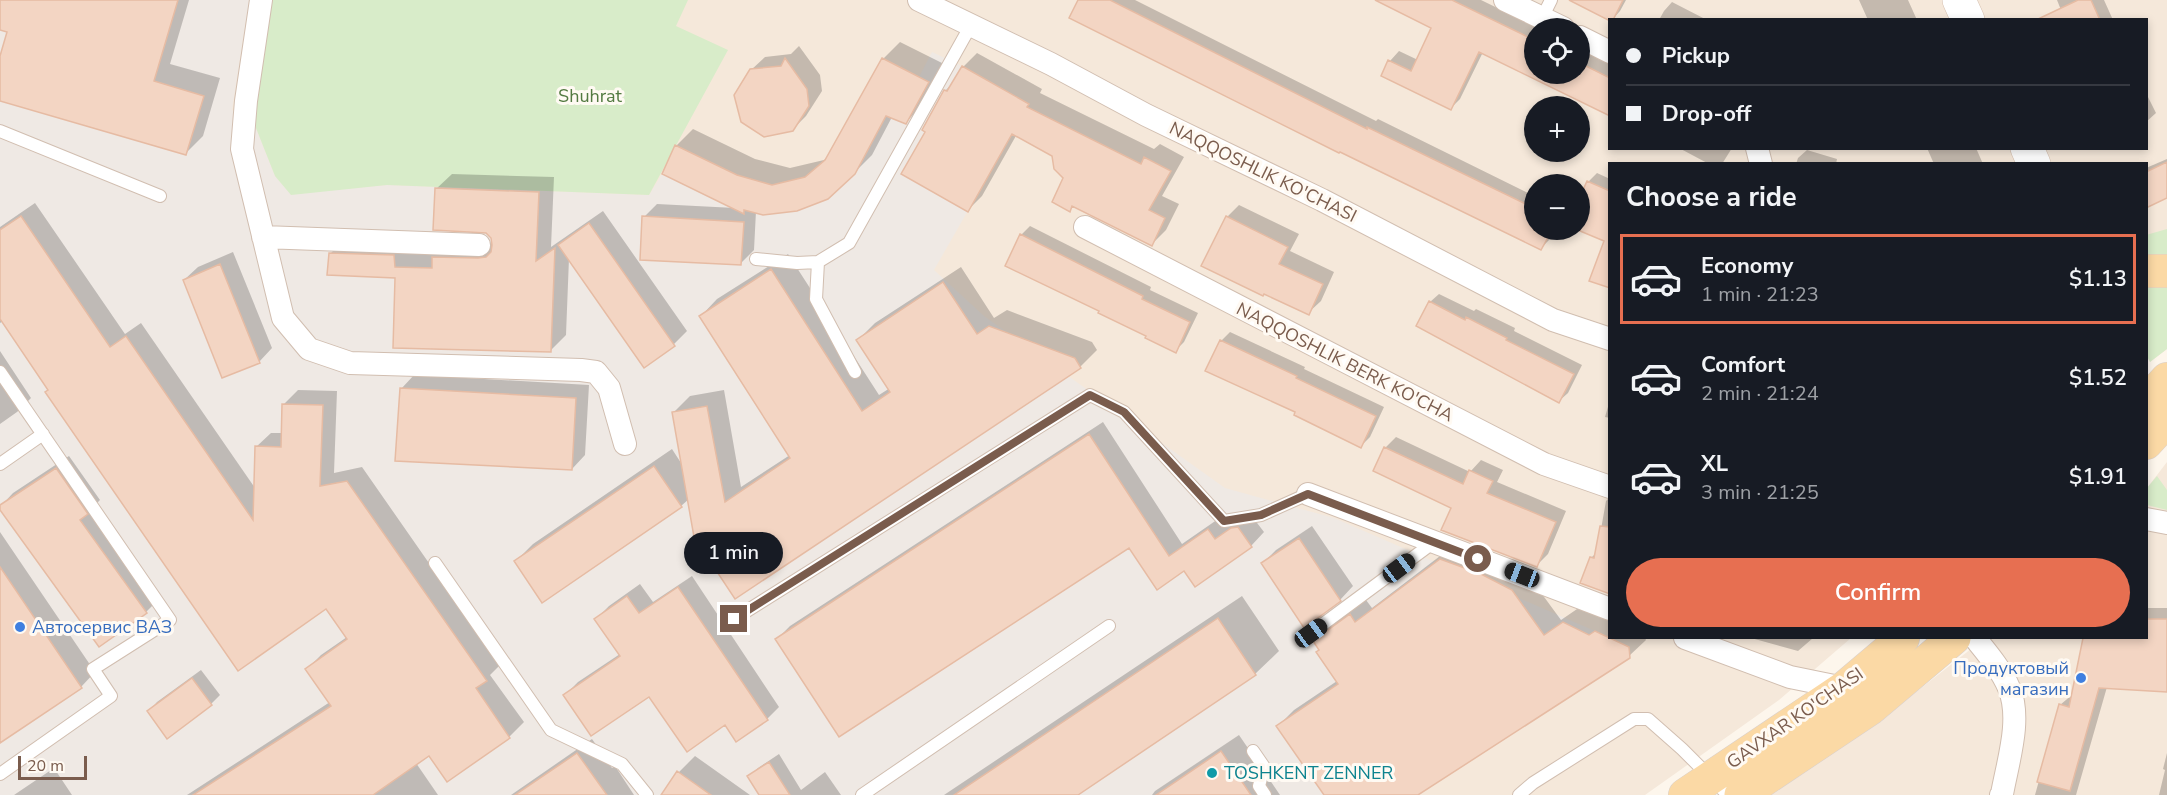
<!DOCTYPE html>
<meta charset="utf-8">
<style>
body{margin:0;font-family:"Nunito Sans",sans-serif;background:#242831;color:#f1f3f6;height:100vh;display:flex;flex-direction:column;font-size:22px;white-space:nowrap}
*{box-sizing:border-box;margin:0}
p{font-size:20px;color:#9ea1a6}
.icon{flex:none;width:33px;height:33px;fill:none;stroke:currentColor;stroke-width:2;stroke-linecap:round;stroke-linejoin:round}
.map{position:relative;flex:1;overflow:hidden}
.sheet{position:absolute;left:1608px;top:162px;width:540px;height:477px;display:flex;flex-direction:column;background:#171b24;border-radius:0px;box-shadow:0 3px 9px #0003}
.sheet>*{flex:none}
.top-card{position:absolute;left:1608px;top:18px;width:540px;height:132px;border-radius:0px;box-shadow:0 3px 9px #0003;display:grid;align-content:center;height:132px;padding:0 18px;background:#171b24}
.buttons{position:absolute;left:1524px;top:18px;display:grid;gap:12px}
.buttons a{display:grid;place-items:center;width:66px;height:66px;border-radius:50%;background:#171b24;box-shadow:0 3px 9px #0003;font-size:30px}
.scale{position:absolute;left:18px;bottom:15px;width:69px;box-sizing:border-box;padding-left:6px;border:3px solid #7a5c4d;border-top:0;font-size:16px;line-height:21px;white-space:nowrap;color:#7a5c4d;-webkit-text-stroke:4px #fffaf3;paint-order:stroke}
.end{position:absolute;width:27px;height:27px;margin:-14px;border:8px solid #7a5c4d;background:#fff;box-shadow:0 0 0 3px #fff}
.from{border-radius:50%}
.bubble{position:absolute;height:42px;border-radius:21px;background:#171b24;box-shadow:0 3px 9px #0003;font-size:20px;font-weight:600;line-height:42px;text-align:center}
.car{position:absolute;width:18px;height:36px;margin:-18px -9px;border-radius:8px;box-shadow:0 0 4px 2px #0007;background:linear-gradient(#222 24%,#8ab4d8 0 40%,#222 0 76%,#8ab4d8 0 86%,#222 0)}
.top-card b{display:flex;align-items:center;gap:21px;height:57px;font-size:22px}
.top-card b+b{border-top:2px solid #363941}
.top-card i{width:15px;height:15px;background:#f1f3f6}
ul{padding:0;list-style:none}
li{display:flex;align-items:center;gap:18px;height:90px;margin:0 12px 9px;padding:0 6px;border:3px solid transparent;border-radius:0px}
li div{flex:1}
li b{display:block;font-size:22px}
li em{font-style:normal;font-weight:600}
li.current{border-color:#e76f51}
li>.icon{width:54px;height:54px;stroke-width:1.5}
h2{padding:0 18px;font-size:27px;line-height:72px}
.action{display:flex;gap:12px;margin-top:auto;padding:12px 18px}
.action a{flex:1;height:69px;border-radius:36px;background:#e76f51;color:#fff;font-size:24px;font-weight:600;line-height:69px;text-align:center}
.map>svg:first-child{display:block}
</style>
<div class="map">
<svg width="2167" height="795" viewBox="0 0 2167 795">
<rect width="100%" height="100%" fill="#fdf6ec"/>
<path fill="#f5e8da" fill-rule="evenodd" d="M0,0H2167V349L2150,362L2146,355V164H1610V638H1851L1779,700L1645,795H0ZM1610,20H2146V148H1610ZM1534,28H1580V74H1534ZM1534,106H1580V152H1534ZM1534,184H1580V230H1534Z
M2167,462V795H1743L1879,721L1985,638H2146L2147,488Z"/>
<path fill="#efe9e4" d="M0,0H249L232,110L254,123L275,176L291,194L387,185L649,195L662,174L725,205L763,215L797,211L828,199L855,174L886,116L919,77L932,52L962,66L1029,104L934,270L984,316L1225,488L1334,518L1595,631L1444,725L1407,795H0Z"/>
<path fill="#d8ecc9" d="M271,0H688L676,26L728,50L649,195L387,185L291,195L275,176L254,123Z
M2167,229V262L2147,260L2146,235Z
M2146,283H2167V349L2150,362L2146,354Z
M2157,476L2167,490V510L2147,505V488Z"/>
<path fill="#0003" d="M0,0H189L170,64L220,78L203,136L185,154L0,100V62L9,31L0,28Z
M1080,0H1135L1376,121L1378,119L1534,196V230H1555L1550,239L1541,248Z
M1378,0H1481L1538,28H1534V74H1580V49L1610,64V114L1483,52L1460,99L1451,108L1383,76L1390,61L1399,51L1418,60L1433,27Z
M1586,0H1626L1620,11L1612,20Z
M1859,0H1908L1917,20H1868Z
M2057,0H2104L2113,20H2065Z
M1672,2L1707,20H1659L1664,11Z
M900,42L946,65L923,105L906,122L892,117L872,155L854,173L756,211L754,250L740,264L644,217L657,204L735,208L676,146L693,129L755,159L790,168L824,160L830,155L883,59Z
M799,46L820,75L822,91L806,116L792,130L751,70L765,57L791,54Z
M977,53L1042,89L1040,93L1154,149L1160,144L1184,157L1162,196L1179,204L1166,230L1152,244L1075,205L1070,210L1065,178L1054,155L1017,134L982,196L968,210L927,131L945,91L955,81L963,67Z
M2146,93L2156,113L2146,122Z
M1679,148H1732L1722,164H1709Z
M1927,148H1976L1983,164H1934Z
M1807,150L1837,159L1836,164H1796L1798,158Z
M2167,159V197L2146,196V168Z
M1597,173L1610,179V235L1605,240L1580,229V201L1588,182Z
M452,174L554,177L551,247L603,211L687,331L674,344L644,365L569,258L566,335L551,350L396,277L330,254L346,238L494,244L492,237L436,189Z
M35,203L125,334L141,323L255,488L256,447L271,433H283V405L298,390L337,391L334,473L362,467L500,665L490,675L524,722L509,737L448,780L429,754L416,763L438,795H187L330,702L307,669L321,655L347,637L327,607L50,390L3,321L0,323V227Z
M1239,205L1299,234L1290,251L1334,272L1321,301L1308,313L1227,217Z
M1030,226L1151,287L1150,290L1198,313L1184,342L1175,351L1101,310L1021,235Z
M233,252L272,348L259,362L184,280L198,267Z
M788,254L879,395L890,388L858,340L875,323L961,267L994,318L1007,310L1092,342L1097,350L1080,367L736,597L689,499L681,506L516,561L533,544L672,449L683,466L673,413L690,396L724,390L741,487L790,455L701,316L717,299Z
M1439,294L1474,311L1476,309L1515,328L1514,331L1582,365L1568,393L1559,401L1430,302Z
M1230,332L1305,367L1304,369L1384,407L1370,437L1361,446L1297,412L1221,341Z
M0,351L31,398L17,412L0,424Z
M414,375L589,385L585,455L572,469L401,389Z
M1610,400V418L1605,417Z
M1103,422L1182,544L1221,517L1229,527L1246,516L1251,515L1264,532L1251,546L1184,569L1129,546L777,639L790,626Z
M1396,437L1470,472L1481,460L1503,470L1497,482L1566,511L1548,554L1537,565L1385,448Z
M69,456L100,500L93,507L159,599L146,612L0,507L13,493Z
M1610,497V593L1591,558L1597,552L1606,501Z
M1312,526L1353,586L1340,600L1263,563L1276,550Z
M0,532L95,672L81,687L0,741Z
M1457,543L1528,575L1561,620L1580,607L1606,620L1610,617V638H1645L1646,640L1629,656L1416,795H1325L1278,726L1294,710L1337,681L1315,641L1331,625L1366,600L1372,608Z
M692,576L779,707L767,719L725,723L649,695H565L578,682L620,654L596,619L609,606L640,584L653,602Z
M1242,596L1279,651L1255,674L1075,795H944Z
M2146,608H2167V691L2107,687L2076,795H2035L2060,705L2073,694L2085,638H2146Z
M1751,638H1813L1798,651Z
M201,670L220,695L211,704L167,737L149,711L157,702Z
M1239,735L1280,795H1152L1155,791Z
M592,739L612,768L615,766L634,795H511Z
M2167,753V795H2159L2165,770L2163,769Z
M779,754L801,790L825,772L841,795H760L749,777L758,768Z
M695,756L750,795H663L679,772Z
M54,768L72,795H14Z"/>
<path fill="#f3d5c3" stroke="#e6bba3" stroke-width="1.5" d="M0,0H178L154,81L204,96L186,155L0,101V56L7,32L0,30Z
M1078,0H1110L1367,129V127L1534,208V230H1552L1541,250L1340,152L1339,153L1069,18Z
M1375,0H1452L1524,35L1534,41V74H1580V63L1610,78V116L1479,52L1451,110L1381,76L1388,60L1411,71L1431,28Z
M1569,0H1623L1613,20L1610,21Z
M2078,0H2091L2100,20H2036Z
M785,58L807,89L809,106L793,131L764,137L741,122L734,95L750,69L781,66Z
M882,58L929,82L906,124L886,116L855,174L828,199L797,211L763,215L744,210V214L662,174L675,145L737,175L772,185L805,177L825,160Z
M962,66L1029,104L1027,107L1141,164L1144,157L1171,171L1149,210L1165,218L1152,246L1072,206L1070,212L1052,202L1063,178L1054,169L1052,156L1012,134L968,212L901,174L925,132L922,130L944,90L947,91Z
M2167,162V198L2146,208V172Z
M1587,181L1610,191V288L1589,281L1604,241L1580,231V197Z
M435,188L539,192L536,261L555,248L551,352L393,348L395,278L327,275L329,253L394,255L395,267L432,268V257L478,258L486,257L491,252L492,245L491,238L486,233L433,230Z
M21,216L110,347L126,336L253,520L255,446L281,447L282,404L323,405L320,486L347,481L487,681L476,688L510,738L447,782L429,756L373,795H193L331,706L305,669L347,639L326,609L238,671L45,392L48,390L0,319V230Z
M642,216L744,222L741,265L640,260Z
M1226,216L1288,247L1279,264L1323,284L1309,315L1264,294L1263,296L1201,266Z
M589,223L675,346L644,368L558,245Z
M1020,234L1143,296L1142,299L1190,322L1176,353L1145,338L1146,336L1098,313L1099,311L1005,266Z
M220,264L260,363L222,378L183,280Z
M771,269L862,411L890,392L856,340L943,282L977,334L989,326L1075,358L1081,368L735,599L694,537L672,412L707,406L725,502L790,458L699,316Z
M1429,301L1465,320L1466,317L1507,338L1506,340L1574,374L1559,403L1416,326Z
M1220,340L1297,376L1296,378L1376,416L1361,448L1294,415L1295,412L1205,371Z
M400,388L576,398L572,470L395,461Z
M1089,434L1169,556L1208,529L1215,539L1231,528L1238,527L1252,547L1195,587L1184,571L1157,590L1129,548L839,737L775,639Z
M1384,447L1463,484L1469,470L1493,481L1487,493L1556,522L1537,567L1441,530L1451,508L1373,471Z
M654,466L682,507L542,603L514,561Z
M56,468L88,514L80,520L147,613L99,647L0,510V505Z
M1600,526L1610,527V594L1580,583L1590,557L1594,558Z
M1299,538L1341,601L1304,628L1261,563Z
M1440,559L1481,574L1512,590L1544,635L1563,622L1589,635L1595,631L1629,647L1630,658L1418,795H1324L1276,726L1338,684L1316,652L1319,650L1313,641L1350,614L1355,622Z
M0,567L82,688L0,743Z
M678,587L768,720L736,742L725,725L687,752L649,697L591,736L563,695L620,656L594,619L627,596L639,613Z
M1218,618L1256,675L1078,795H954Z
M2146,619H2167V692L2099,688L2070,791L2037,782L2059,704L2069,707L2083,638H2146Z
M192,678L212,705L167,739L147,711Z
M1221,751L1251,795H1156Z
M577,753L607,795H515Z
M769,762L790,795H759L747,776Z
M677,771L711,795H661Z"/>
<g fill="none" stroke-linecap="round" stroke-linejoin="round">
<g stroke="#d1beb0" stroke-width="14">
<path id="lane" d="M1542,18L1551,0
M0,131L160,196
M756,259L797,263L818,262
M0,372L170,620L93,669L111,696L0,774
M855,372L816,299L818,262L849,243L971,25
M0,464L43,434
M435,563L551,730L622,764L647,795
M734,619L1090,395L1124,412L1224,521L1261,515L1308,494
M1311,633L1434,542
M1253,751L1264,767L1259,786L1265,795
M862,795L1109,626
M1519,795L1533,783L1634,719H1648L1682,749L1728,795"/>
</g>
<g stroke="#d1beb0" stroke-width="24">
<path id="street" d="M261,0L246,101L242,149L283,318L309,349L350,363L581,370L596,372L609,388L625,444
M919,0L1051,64L1146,115L1322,200L1553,320L1610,339
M1505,0L1563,28
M1580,37L1610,52
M1757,148L1761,164
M1085,227L1544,464L1610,487
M263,237L479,245
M1308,494L1610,609
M2146,519L2167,523
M1685,638L1790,677L1844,688
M1975,638C1987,653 2001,669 2009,688C2022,719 2008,761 2002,794L2001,795"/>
</g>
<g stroke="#d6c0b0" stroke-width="34">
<path id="secondary" d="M1959,0L1968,20
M2027,148L2034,164"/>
</g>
<g stroke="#dad1cd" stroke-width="34">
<path id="primary" d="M2146,271H2167
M2146,402L2167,379
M2146,443L2167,420
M1685,795L1844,688L1903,638
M1741,795L1871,708L1954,638"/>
</g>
<use href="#lane" stroke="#fff" stroke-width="12"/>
<use href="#street" stroke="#fff" stroke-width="22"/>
<use href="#secondary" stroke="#fff" stroke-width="33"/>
<use href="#primary" stroke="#fbd9a5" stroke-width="33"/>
</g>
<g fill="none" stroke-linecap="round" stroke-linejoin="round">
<path stroke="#7a5c4d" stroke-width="8" d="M734,619L1090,395L1124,412L1224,521L1261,515L1308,494L1478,559"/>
</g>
<g fill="#3f7fe0" stroke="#fffaf3" stroke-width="2">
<circle cx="20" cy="627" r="6"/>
<circle cx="2081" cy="678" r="6"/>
</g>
<circle fill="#0f9aa8" stroke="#fffaf3" stroke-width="2" cx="1212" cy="773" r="6"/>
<g text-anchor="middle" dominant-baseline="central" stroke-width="6" stroke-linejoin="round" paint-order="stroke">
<g font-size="18" fill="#537a41" stroke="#fffaf3">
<text x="590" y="96">Shuhrat</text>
</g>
<g font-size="18" fill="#7a5c4d" stroke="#fffaf3">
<text transform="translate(1263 172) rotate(26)">NAQQOSHLIK KO'CHASI</text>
<text transform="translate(1345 362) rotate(27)">NAQQOSHLIK BERK KO'CHA</text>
<text transform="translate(1795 718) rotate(-35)">GAVXAR KO'CHASI</text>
</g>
<g font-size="18" fill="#366cbe" stroke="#fffaf3" text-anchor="start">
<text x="32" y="627">Автосервис ВАЗ</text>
<text x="2069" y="668" text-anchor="end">Продуктовый<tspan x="2069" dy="21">магазин</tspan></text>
</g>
<g font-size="18" fill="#0d838f" stroke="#fffaf3" text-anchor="start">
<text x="1224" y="773">TOSHKENT ZENNER</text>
</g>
</g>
</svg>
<div class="buttons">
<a><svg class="icon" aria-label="locate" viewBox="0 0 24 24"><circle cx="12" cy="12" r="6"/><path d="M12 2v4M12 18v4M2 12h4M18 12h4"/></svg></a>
<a>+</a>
<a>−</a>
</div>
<div class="scale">20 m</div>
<i class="end from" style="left:1478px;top:559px"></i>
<i class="end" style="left:734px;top:619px"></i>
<div class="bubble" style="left:684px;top:532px;width:99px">1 min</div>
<i class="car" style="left:1399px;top:568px;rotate:53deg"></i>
<i class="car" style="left:1522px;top:575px;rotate:291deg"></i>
<i class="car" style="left:1311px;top:633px;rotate:54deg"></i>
<div class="top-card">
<b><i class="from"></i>Pickup</b>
<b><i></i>Drop-off</b>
</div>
<section class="sheet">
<h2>Choose a ride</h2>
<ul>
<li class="current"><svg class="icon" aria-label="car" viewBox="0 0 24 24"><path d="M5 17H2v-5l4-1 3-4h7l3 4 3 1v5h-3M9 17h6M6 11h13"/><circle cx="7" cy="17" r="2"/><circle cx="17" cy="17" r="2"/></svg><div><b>Economy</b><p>1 min · 21:23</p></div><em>$1.13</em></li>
<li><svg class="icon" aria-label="car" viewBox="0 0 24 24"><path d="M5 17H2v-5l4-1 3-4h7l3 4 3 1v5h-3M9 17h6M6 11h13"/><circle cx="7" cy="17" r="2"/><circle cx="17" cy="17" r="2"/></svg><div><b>Comfort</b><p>2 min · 21:24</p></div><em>$1.52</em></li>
<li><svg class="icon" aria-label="car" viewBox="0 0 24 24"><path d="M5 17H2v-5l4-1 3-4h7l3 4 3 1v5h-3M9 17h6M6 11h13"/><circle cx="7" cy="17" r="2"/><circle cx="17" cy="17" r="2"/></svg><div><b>XL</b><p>3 min · 21:25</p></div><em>$1.91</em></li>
</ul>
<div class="action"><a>Confirm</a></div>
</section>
</div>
